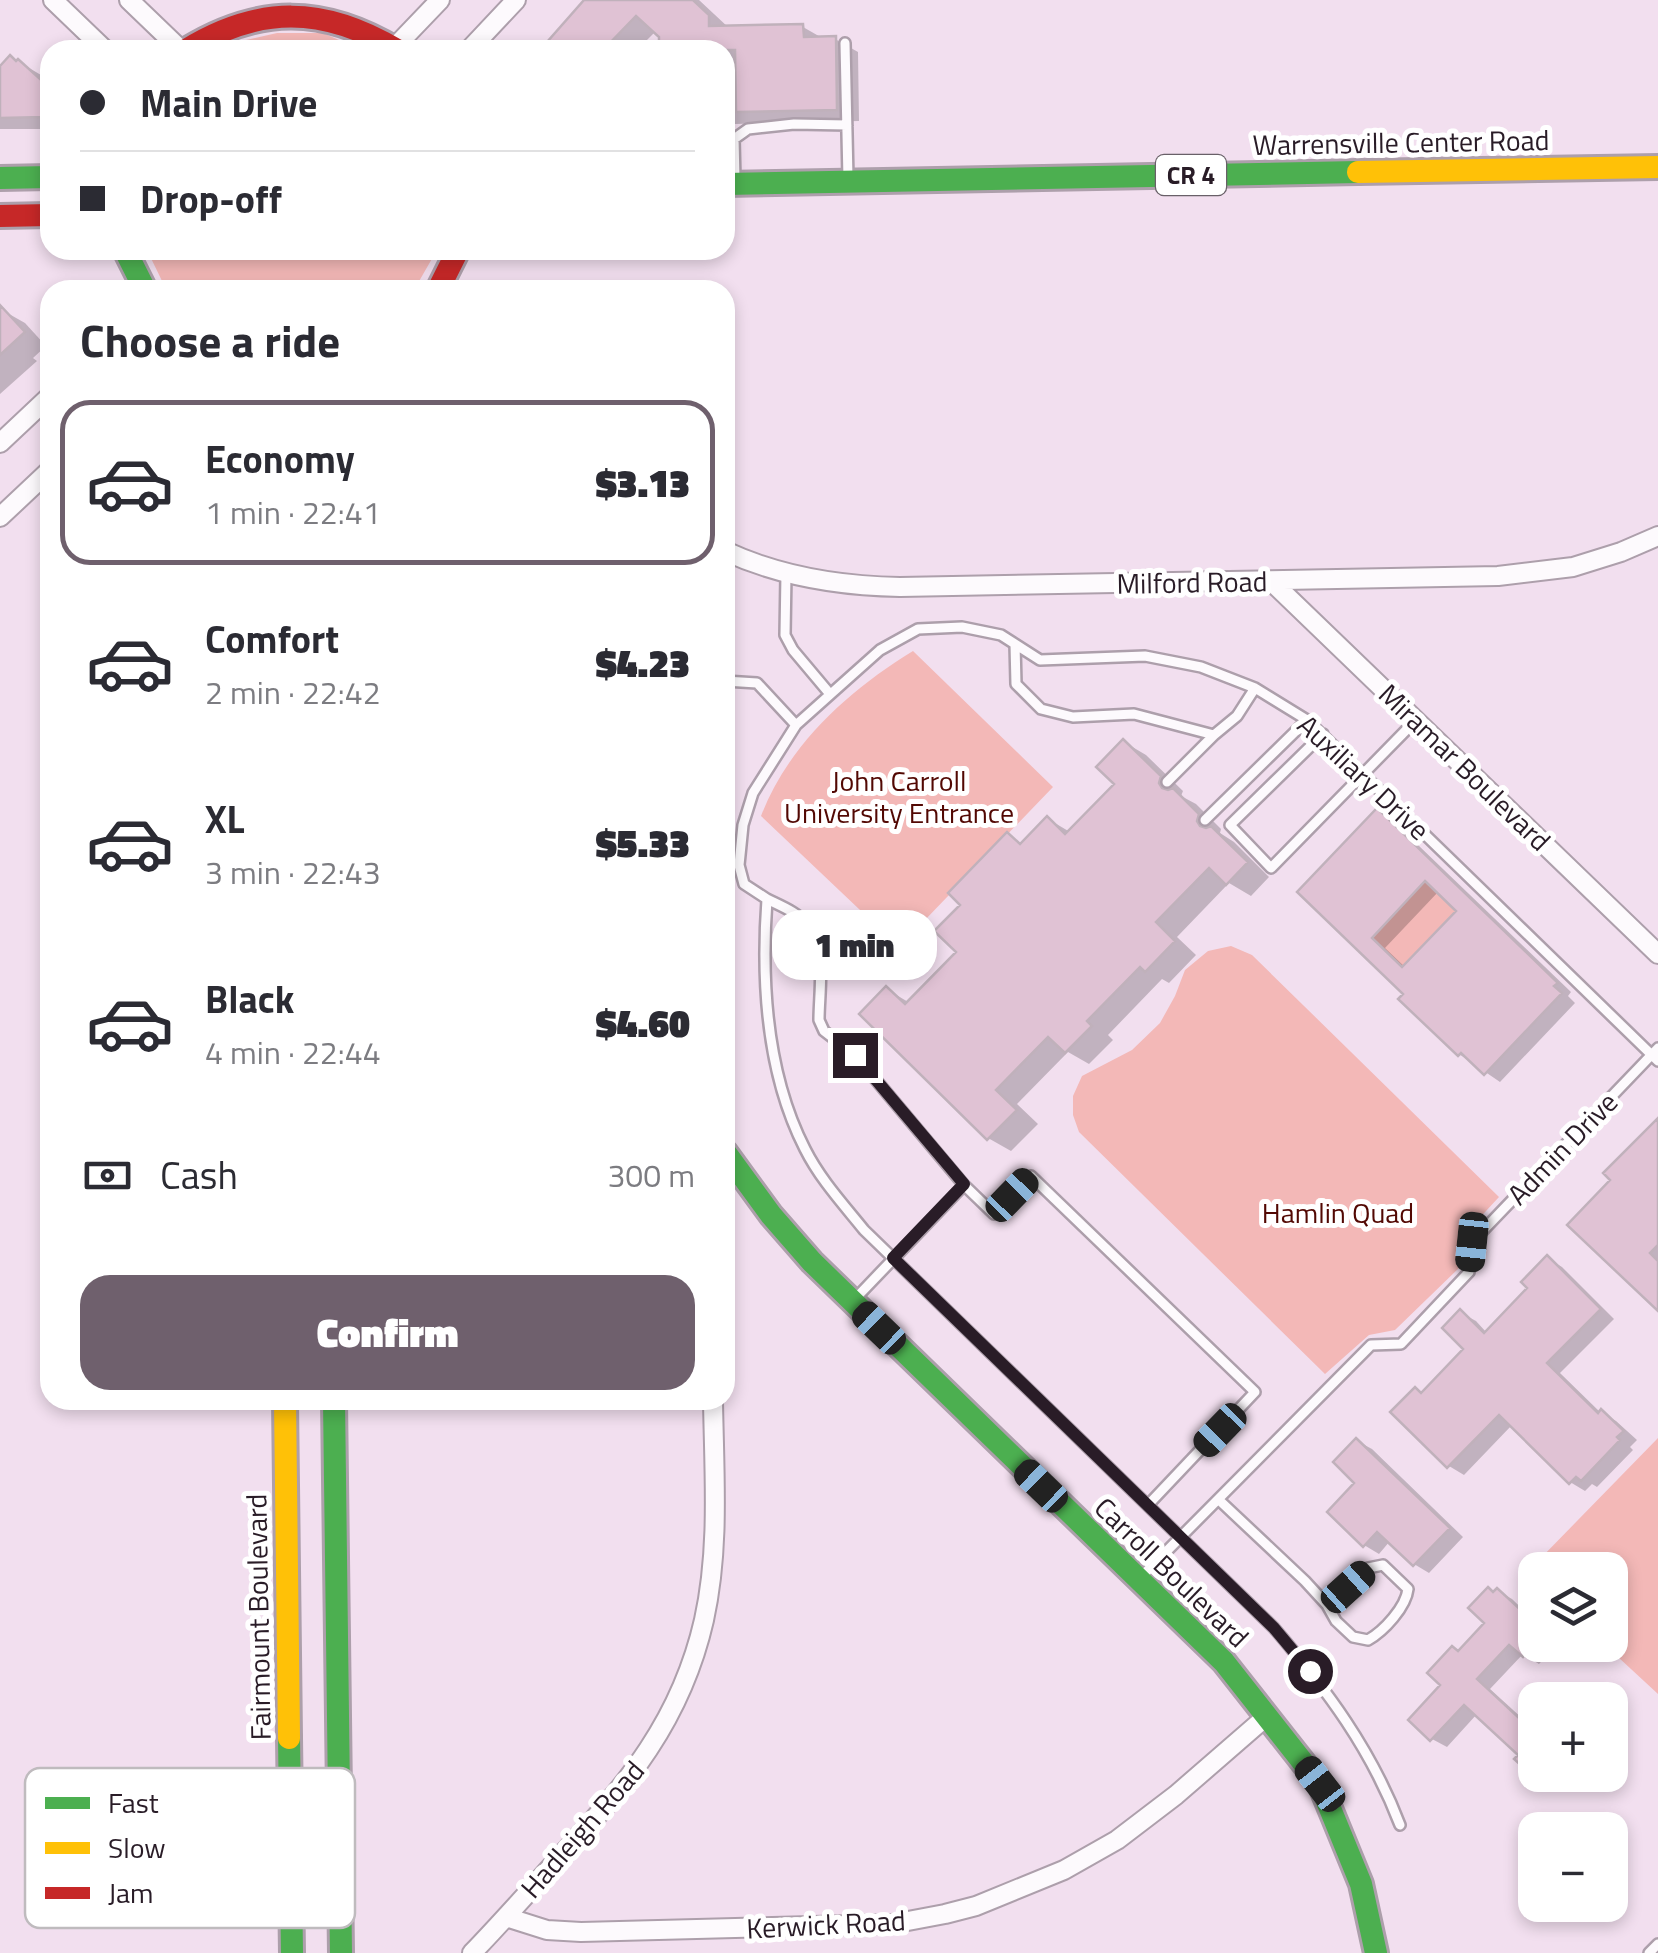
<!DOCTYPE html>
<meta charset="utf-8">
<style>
body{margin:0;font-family:"Titillium Web",sans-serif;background:#f7f7f7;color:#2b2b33;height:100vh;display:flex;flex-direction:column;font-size:38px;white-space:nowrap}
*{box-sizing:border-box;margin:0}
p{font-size:32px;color:#7c7c81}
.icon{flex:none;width:55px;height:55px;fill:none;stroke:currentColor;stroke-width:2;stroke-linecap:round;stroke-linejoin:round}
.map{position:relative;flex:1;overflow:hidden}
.sheet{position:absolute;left:40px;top:280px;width:695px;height:1130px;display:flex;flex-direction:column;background:#fff;border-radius:30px;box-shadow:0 5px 15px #0003}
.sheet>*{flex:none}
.hud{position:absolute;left:40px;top:40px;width:695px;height:220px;border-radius:30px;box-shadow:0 5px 15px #0003;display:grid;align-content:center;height:220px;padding:0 40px;background:#fff}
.fabs{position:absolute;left:1518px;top:1552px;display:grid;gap:20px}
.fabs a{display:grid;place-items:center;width:110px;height:110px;border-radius:20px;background:#fff;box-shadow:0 5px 15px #0003;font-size:50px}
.end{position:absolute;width:45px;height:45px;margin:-22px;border:12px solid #291c27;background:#fff;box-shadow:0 0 0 5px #fff}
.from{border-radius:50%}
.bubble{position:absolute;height:70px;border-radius:30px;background:#fff;box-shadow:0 5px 15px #0003;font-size:32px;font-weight:800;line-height:70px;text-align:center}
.car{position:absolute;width:30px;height:60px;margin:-30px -15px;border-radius:12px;box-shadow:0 0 8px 2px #0007;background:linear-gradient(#222 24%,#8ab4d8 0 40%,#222 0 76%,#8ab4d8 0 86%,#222 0)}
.hud b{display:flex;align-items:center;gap:35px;height:95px;font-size:38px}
.hud b+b{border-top:2px solid #e1e1e2}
.hud i{width:25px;height:25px;background:#2b2b33}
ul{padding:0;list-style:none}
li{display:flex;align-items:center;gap:30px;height:165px;margin:0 20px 15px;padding:0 20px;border:5px solid transparent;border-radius:30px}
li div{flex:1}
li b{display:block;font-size:38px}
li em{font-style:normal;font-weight:800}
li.selected{border-color:#6f606d}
li>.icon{width:90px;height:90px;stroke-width:1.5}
h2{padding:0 40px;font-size:45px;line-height:120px}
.pay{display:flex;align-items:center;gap:25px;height:110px;padding:0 40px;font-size:38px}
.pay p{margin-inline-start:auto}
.cta{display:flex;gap:20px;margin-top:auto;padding:20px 40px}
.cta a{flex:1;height:115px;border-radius:30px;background:#6f606d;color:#fff;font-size:40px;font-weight:800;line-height:115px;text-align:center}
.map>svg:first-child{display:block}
</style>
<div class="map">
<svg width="1658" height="1953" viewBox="0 0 1658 1953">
<rect width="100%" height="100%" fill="#f2dfef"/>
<path fill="#f3b8b7" d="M277,33H323L362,50H221L246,40Z
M147,250H437L414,290H169L163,283Z
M913,651L1053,787L899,947L761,816C788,745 849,690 913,651Z
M1425,881L1456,911L1402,967L1372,938Z
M1231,946L1252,955L1499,1197L1460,1239L1459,1268L1395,1330L1369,1335L1325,1374L1079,1132L1073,1115V1096L1082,1076L1132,1050L1160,1023L1175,996L1185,970L1208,951Z
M1658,1438V1694L1605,1645H1610V1570H1537V1562Z"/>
<path fill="#0003" fill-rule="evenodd" d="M588,0H699L729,28L803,27L824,39H835L858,52L859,121L735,124V127H725V50H661V36L656,31L637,50H544Z
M19,62L41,75L50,83V129H0V70Z
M2,310L25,323L46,346L33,358L37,361L0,394V312Z
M50,570V589L41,579Z
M1124,742L1146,755L1183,791L1181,796L1196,804L1221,829L1220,833L1234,842L1269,877L1251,896L1229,883L1177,937L1196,955L1169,983L1162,979L1108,1035L1113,1040L1089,1064L1068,1052L1017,1104L1038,1124L1011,1151L988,1138L886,989L910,1003L959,952L963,905L1007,835L1023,845L1048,819L1070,832L1117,784Z
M1377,812L1392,820L1571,992L1568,996L1575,1003L1500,1082L1459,1054L1407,994L1301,892ZM1439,891L1460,911L1406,968L1385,948Z
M1658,1120V1308L1614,1179Z
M1547,1258L1562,1267L1614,1319L1560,1373L1601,1413L1616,1421L1637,1440L1630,1447L1633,1450L1597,1487L1592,1484L1585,1491L1570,1482L1512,1425L1464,1475L1449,1466L1394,1412L1422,1394L1467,1349L1461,1313L1476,1321L1487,1333L1531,1288Z
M1357,1441L1372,1449L1463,1537L1429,1573L1414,1564L1390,1541L1379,1554L1364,1545L1358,1483Z
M1497,1591L1512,1599L1535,1621V1645H1548L1552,1650L1539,1664L1523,1654L1490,1689L1535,1730V1775L1522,1755L1477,1714L1447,1747L1432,1739L1444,1685L1460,1653L1488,1623L1495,1594Z
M1535,1775H1569L1565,1780L1561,1777L1553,1786Z"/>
<path fill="#e0c2d4" stroke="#c0b1bb" stroke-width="2.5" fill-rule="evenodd" d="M584,0H693L709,15V26L803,24L804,37L836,36L837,110L736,112L735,50H659V37L636,16L603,50H540Z
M10,55L16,61L18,59L50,88V109L43,117L0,118V66Z
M0,305L25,332L0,355Z
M1123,739L1161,776L1159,783L1162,788L1168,790L1173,788L1199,814L1197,821L1200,826L1206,828L1211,826L1248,862L1226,885L1209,868L1156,922L1175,941L1145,972L1140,967L1087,1021L1092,1026L1065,1053L1048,1037L996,1090L1017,1110L987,1140L859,1014L886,986L905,1004L956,952L934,931L960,905L948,893L1007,832L1020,844L1047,816L1065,834L1114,784L1096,767Z
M1377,808L1558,983L1554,986L1562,993L1484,1075L1461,1053L1458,1056L1398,999L1403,994L1297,892ZM1425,881L1456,911L1402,967L1372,938Z
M1658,1118V1245L1650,1253L1658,1261V1311L1567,1225L1610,1180L1603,1173Z
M1547,1255L1601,1309L1547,1363L1598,1413L1601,1409L1624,1431L1617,1437L1620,1440L1581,1481L1576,1477L1569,1484L1499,1415L1447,1468L1390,1412L1415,1387L1421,1393L1463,1349L1442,1328L1460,1309L1484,1333L1527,1288L1521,1282Z
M1356,1438L1450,1528L1413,1566L1377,1532L1363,1547L1327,1512L1354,1483L1333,1462Z
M1488,1587L1493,1592L1497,1588L1535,1623V1644L1523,1657L1509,1645L1477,1679L1535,1733V1778L1514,1759L1518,1755L1464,1705L1430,1741L1408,1720L1440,1685L1427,1673L1452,1646L1458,1651L1484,1623L1468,1608Z"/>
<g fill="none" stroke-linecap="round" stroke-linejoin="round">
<g stroke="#ad9fab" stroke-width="14">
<path id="lane" d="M845,43L848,179
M735,180L734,139L748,129L794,124L847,125
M786,574L785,635L793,650L830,694
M1015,644L1016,684L1041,709L1073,717L1134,714L1214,735L1237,716L1255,688
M725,681L757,683L796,725
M1323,734L1230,825L1271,868L1416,720
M1167,782L1214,735
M1205,820L1307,720
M767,899C781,906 797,912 808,925C827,946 819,992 819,1020L824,1031L855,1055L964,1185
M854,1300L964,1185L994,1214L1031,1176L1255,1392L1148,1505
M1219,1500L1305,1581L1327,1605L1336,1621L1353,1637L1368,1640C1384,1631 1406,1607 1408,1589L1383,1565L1368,1568L1327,1605
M1141,1577L1371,1345L1401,1344L1469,1272L1472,1242L1658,1048
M1400,1825C1371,1749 1327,1690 1274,1628L864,1230C843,1204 820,1179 805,1149C766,1073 761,982 767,899L744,884L739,865L743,825L753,793L796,725L880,650L918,629L962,627L1001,635L1040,660L1145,656L1201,667L1255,688L1307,720L1658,1061
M1649,1953L1658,1944"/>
</g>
<g stroke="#ad9fab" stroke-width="22">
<path id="street" d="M53,0L105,50
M129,0L181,50
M394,48L440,0
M469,50L516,0
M0,443L50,396
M0,517L50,470
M725,551C781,577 839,586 900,587L1498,576L1573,567L1621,552L1658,536
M1271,581L1658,954
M506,1917L547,1930L581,1932L892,1924L945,1914L976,1906L1064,1870L1117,1840L1176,1795L1267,1716
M472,1953C502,1922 531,1889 560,1857C627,1784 681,1721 704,1620C720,1548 714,1473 713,1400"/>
</g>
<g stroke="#ad9fab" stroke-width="28">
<path id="fast" d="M0,178L50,177
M725,184L1358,172
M125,250L145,290
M725,1152L771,1215L812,1262L1224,1662L1320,1784L1361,1884L1376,1953
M334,1400L341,1953
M289,1738L292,1953"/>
</g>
<g stroke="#ad9fab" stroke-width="28">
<path id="slow" d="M1358,172L1658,167
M285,1400L289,1738"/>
</g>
<g stroke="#ad9fab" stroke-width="28">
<path id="jam" d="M186,50C259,5 324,6 397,50
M0,216L50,215
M438,290L458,250"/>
</g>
<use href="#lane" stroke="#fdfafd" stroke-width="9"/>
<use href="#street" stroke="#fdfafd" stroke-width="18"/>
<use href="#fast" stroke="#4caf50" stroke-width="22"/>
<use href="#slow" stroke="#ffc107" stroke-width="22"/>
<use href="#jam" stroke="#c62828" stroke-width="22"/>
</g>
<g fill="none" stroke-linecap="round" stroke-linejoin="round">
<path stroke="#291c27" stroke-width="12" d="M855,1055L964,1184L893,1258L1274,1628L1310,1671"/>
</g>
<g text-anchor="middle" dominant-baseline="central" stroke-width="10" stroke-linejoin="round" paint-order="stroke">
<rect fill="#fff" stroke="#696068" stroke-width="2.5" x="1156" y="155" width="70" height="40" rx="8"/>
<g font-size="25" font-weight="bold" fill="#291c27">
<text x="1191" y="175">CR 4</text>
</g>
<g font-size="28" fill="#291c27" stroke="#fff">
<text transform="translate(1401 142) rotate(-1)">Warrensville Center Road</text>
<text transform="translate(1192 582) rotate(-1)">Milford Road</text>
<text transform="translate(1465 767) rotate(44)">Miramar Boulevard</text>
<text transform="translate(1364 777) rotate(43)">Auxiliary Drive</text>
<text transform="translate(1562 1148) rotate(-46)">Admin Drive</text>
<text transform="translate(1172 1572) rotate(44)">Carroll Boulevard</text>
<text transform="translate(258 1617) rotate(-91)">Fairmount Boulevard</text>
<text transform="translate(582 1829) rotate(-49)">Hadleigh Road</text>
<text transform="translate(826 1924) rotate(-3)">Kerwick Road</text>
</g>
<g font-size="28" fill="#520803" stroke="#fff">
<text x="899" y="780">John Carroll<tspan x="899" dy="32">University Entrance</tspan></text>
<text x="1338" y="1212">Hamlin Quad</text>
</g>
</g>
<rect x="25" y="1768" width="330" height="160" rx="15" fill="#fff" stroke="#bfbbbe" stroke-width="2.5"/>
<rect x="45" y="1797" width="45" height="12" fill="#4caf50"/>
<rect x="45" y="1842" width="45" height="12" fill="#ffc107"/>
<rect x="45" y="1887" width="45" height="12" fill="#c62828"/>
<g font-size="28" fill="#291c27">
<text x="108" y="1813">Fast</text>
<text x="108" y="1858">Slow</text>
<text x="108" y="1903">Jam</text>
</g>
</svg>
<div class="fabs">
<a><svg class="icon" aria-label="layers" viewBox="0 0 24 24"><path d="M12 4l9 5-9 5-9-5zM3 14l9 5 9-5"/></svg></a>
<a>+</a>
<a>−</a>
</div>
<i class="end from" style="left:1310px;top:1671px"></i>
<i class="end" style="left:855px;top:1055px"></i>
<div class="bubble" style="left:772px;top:910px;width:165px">1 min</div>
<i class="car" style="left:1012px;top:1195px;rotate:44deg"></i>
<i class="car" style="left:1472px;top:1242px;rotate:186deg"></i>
<i class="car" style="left:879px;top:1328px;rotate:314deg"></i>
<i class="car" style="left:1220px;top:1430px;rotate:224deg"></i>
<i class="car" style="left:1041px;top:1486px;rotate:314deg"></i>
<i class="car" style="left:1348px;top:1587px;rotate:48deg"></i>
<i class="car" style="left:1320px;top:1784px;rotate:322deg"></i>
<div class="hud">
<b><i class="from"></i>Main Drive</b>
<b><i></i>Drop-off</b>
</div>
<section class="sheet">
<h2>Choose a ride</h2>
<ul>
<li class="selected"><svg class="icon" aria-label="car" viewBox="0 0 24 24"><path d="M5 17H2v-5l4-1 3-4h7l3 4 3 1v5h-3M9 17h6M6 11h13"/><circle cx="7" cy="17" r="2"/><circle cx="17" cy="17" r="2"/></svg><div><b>Economy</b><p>1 min · 22:41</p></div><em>$3.13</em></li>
<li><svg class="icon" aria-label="car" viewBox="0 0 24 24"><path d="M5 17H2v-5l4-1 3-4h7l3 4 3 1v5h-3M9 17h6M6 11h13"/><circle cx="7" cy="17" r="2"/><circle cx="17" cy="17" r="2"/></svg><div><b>Comfort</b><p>2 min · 22:42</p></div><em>$4.23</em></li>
<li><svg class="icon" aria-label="car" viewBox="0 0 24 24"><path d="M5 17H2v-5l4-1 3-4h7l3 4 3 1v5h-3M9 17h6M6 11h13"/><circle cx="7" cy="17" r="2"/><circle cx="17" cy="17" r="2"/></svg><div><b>XL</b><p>3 min · 22:43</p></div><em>$5.33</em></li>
<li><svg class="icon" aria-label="car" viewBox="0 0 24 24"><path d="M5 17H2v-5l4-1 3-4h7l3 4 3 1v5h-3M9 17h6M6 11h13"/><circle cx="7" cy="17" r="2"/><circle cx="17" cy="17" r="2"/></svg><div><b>Black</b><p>4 min · 22:44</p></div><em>$4.60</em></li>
</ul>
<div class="pay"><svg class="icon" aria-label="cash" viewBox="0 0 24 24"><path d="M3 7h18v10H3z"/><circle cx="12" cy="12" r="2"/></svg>Cash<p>300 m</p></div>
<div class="cta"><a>Confirm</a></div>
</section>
</div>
